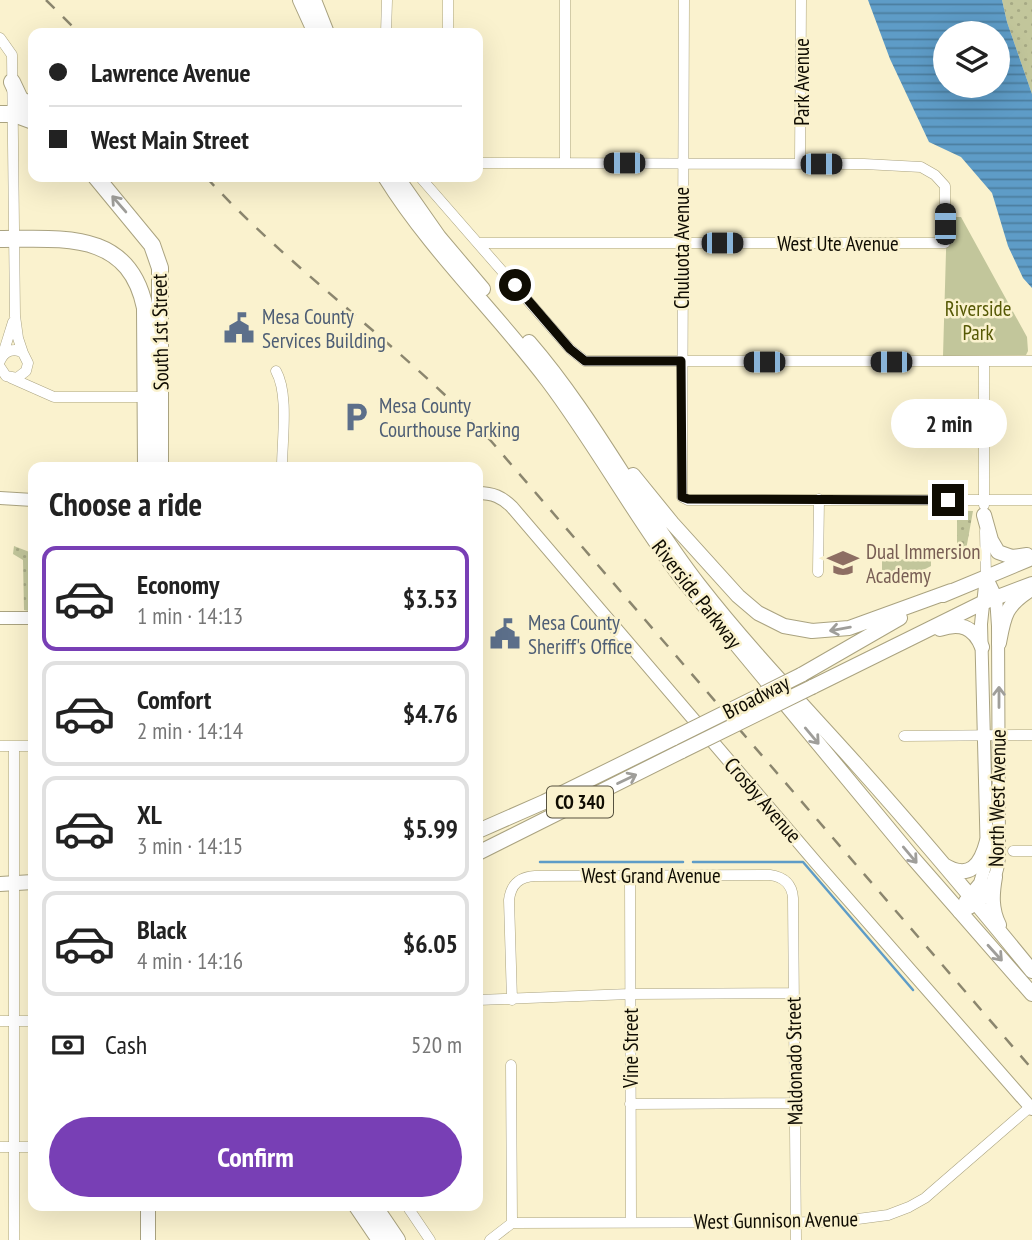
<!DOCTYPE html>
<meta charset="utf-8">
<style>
body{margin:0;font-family:"PT Sans Narrow",sans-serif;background:#f2f2f2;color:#222;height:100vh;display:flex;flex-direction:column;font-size:26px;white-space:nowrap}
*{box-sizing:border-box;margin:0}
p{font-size:23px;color:#767676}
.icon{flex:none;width:38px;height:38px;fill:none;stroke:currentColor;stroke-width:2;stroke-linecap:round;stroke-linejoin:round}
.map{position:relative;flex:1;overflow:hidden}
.sheet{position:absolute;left:28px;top:462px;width:455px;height:749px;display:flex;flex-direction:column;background:#fff;border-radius:14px;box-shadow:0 7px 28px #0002}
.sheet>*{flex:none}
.hud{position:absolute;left:28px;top:28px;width:455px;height:154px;border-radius:14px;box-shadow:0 7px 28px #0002;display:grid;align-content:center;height:154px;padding:0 21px;background:#fff}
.fabs{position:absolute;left:933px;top:21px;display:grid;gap:14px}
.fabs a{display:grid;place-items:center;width:77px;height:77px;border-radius:50%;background:#fff;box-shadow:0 7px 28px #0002;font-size:35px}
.end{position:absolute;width:32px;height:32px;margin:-16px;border:9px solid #0f0c02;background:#fff;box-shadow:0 0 0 4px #fff}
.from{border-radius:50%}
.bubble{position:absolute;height:49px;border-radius:24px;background:#fff;box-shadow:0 7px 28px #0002;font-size:23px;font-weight:700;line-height:49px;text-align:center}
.car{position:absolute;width:21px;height:42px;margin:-21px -10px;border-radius:9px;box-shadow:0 0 5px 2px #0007;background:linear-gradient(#222 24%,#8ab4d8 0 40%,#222 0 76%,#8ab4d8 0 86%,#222 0)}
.hud b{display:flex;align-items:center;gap:24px;height:66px;font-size:26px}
.hud b+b{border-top:2px solid #e0e0e0}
.hud i{width:18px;height:18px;background:#222}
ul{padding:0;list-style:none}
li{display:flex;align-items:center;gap:21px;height:105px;margin:0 14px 10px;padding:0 7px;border:4px solid #e0e0e0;border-radius:14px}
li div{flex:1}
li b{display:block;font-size:26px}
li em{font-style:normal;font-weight:700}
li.active{border-color:#783fb5}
li>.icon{width:63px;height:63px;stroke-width:1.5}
h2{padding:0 21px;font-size:32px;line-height:84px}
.pay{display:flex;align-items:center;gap:18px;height:77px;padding:0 21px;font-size:26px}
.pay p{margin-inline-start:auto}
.button{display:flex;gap:14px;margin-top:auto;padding:14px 21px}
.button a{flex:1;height:80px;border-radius:42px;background:#783fb5;color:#fff;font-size:28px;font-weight:700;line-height:80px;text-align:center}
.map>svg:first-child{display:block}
</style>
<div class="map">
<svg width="1032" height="1240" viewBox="0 0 1032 1240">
<defs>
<pattern id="grass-dots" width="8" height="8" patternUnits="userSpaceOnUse" patternTransform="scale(1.75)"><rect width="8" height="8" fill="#c2c69b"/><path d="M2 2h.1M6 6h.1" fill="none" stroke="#a6a984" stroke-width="1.8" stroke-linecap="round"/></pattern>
<pattern id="water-rules" width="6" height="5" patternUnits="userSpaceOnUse" patternTransform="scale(1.75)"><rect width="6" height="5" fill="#5e9cc7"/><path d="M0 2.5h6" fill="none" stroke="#4c7e9f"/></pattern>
</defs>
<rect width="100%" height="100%" fill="#faf2ce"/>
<path fill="url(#grass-dots)" d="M1002,0H1032V94L1007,22Z
M928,510L973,511L966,550H957V514H929Z
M14,546L32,553L33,612L24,610L23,560L13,554Z"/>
<path fill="#c2c69b" d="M947,217H961L1027,337L1028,351L1026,355L943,356Z
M882,559L931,560V566C917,574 898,577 882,576Z"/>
<path fill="url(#water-rules)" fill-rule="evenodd" d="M868,0H1002L1007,22L1032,94V288L1023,278L1008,246L992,193L961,157L929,142L890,59ZM945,33H998V86H945Z"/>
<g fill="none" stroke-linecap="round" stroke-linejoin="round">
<path stroke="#5e9cc7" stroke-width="2.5" d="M540,862H683
M693,862H803L913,990"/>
<g stroke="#aaa380" stroke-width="11">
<path id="minor" d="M448,0V33
M684,0L682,497L688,500H1032
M386,33L387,0
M0,38L12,55L15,316L18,338L23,353
M478,163L864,164L921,167L935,175L945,186V243H479
M565,163V0
M800,164L801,0
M420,177L570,349L585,361H1032
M3,354L13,322
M0,361C4,351 14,347 23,353L28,363L26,371L17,378L6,376L0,367
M276,371C289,394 282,440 282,467
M11,378L54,397H146
M984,505V362
M985,531L986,576
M818,572L819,499
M904,736L1032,735
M0,746H33
M14,746V1240
M1013,851H1032
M630,875L631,1221
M478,1000L630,994L793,993
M512,1000L509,900C511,884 519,877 535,876L770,875C784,877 792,884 793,898L796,1240
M0,1021H33
M511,1065L512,1223
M630,1104L795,1103
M0,1147H33
M407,1206L430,1240
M490,1240L512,1223L835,1222L888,1215L909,1207L925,1198L1030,1107"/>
</g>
<g stroke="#aaa380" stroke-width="14">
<path id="tertiary" d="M478,493C493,493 502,497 512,507L818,865L1032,1109
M0,498L33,500
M0,618H33
M965,901L980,883L987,859L981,624L986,576
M959,912C985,905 996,883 999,858L998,626L996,597L986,576"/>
</g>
<g stroke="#aaa380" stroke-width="16">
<path id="secondary" d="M0,884L33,882
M148,1240V1206"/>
</g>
<g stroke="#aaa380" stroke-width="16">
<path id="primary" d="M300,0L315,33
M314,0L327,33
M385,177C431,251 495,311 548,381C596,445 634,515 682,579L913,858L1032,994
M397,177L439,237L483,289
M529,342C594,417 638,507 699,585C748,648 804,706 857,765C917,832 975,901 1032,971
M633,475L672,523L738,596L758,613L784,626L812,631L849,628L951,591
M984,515L991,540L998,552L1012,557L1027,555
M943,595L1032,558
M940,629C960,622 974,627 982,647
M999,643C1004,616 1005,606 1030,590
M801,675L900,618
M812,687L982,603L1032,584
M478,831L544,802L674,738
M478,853L682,751
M944,865C970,881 981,864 987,841
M995,877C992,894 991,909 999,925"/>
</g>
<g stroke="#aaa380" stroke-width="18">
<path id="trunk" d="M12,82L20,99L33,107
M0,114H14L33,121
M96,177L152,245L160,268V467
M0,239C63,239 129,230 145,308L146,467
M357,1206L380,1240
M374,1206L397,1240"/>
</g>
<use href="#minor" stroke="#fff" stroke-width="10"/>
<use href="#tertiary" stroke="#fff" stroke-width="12"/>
<use href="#secondary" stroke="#fff" stroke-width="14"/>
<use href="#primary" stroke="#fff" stroke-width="14"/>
<use href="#trunk" stroke="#fff" stroke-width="16"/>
<path stroke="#8b866e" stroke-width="2.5" stroke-dasharray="12 12" stroke-linecap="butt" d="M46,0L79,33
M206,177C293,272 402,346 491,441L1032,1069"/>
<g stroke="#aaa380" stroke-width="16" stroke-linecap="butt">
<path id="primary-bridge" d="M674,738L801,675
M682,751L812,687"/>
</g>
<use href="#primary-bridge" stroke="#fff" stroke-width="14"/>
</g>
<defs><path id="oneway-shaft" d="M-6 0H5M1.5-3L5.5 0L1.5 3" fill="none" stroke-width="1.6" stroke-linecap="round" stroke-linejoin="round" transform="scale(1.75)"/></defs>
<g stroke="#9f9e9a">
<use href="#oneway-shaft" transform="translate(119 204) rotate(-131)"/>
<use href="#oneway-shaft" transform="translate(840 629) rotate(170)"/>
<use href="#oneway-shaft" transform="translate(999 697) rotate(-90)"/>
<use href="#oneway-shaft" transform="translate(812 736) rotate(50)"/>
<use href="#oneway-shaft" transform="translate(627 779) rotate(-26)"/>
<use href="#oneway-shaft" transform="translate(910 855) rotate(50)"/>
<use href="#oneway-shaft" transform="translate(995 953) rotate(48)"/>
</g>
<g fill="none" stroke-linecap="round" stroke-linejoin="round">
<path stroke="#0f0c02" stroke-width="9" d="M515,285L570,349L585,361H681L682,497L688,499L948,500"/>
</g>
<defs>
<g id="civic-bare" transform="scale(2.415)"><path d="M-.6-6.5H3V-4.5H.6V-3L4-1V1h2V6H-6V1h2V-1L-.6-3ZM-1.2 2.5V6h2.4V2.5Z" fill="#5c6f8a" stroke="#faf2ce" stroke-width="2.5" paint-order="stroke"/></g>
<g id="parking-bare" transform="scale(2.415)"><path d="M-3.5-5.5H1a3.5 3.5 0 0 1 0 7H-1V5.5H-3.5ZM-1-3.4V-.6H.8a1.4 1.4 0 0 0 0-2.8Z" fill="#5c6f8a" stroke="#faf2ce" stroke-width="2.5" paint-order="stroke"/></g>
<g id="school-bare" transform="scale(2.415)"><path d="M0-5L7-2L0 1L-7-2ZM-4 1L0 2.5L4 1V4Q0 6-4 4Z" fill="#8d6e63" stroke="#faf2ce" stroke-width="2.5" paint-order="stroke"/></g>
</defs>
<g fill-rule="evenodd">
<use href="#civic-bare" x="239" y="328"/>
<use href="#parking-bare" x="356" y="417"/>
<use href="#school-bare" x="843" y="563"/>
<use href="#civic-bare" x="505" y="634"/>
</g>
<g text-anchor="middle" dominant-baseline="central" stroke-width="5" stroke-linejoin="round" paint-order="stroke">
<rect fill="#faf2ce" stroke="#56513f" stroke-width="2" x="547" y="786.5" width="66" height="31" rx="5"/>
<g font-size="19" font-weight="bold" fill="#0f0c02">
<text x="580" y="802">CO 340</text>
</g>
<g font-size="21" fill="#0f0c02" stroke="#faf2ce">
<text transform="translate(801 82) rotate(-90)">Park Avenue</text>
<text x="838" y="243">West Ute Avenue</text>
<text transform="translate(681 248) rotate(-90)">Chuluota Avenue</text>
<text transform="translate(160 332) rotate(-91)">South 1st Street</text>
<text transform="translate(697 594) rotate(52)">Riverside Parkway</text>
<text transform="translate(756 697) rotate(-27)">Broadway</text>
<text transform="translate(997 798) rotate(-89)">North West Avenue</text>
<text transform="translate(763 800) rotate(49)">Crosby Avenue</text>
<text x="651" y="875">West Grand Avenue</text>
<text transform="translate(630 1048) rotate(-90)">Vine Street</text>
<text transform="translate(794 1061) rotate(-91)">Maldonado Street</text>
<text transform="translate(776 1220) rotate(-1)">West Gunnison Avenue</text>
</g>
<g font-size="21" fill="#565905" stroke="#faf2ce">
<text x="978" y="308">Riverside<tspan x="978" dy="24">Park</tspan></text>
</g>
<g font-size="21" fill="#4e5e75" stroke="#faf2ce" text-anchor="start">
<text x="262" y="316">Mesa County<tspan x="262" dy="24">Services Building</tspan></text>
<text x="379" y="405">Mesa County<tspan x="379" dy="24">Courthouse Parking</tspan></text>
<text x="528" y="622">Mesa County<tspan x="528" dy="24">Sheriff's Office</tspan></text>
</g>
<g font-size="21" fill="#785e54" stroke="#faf2ce" text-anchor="start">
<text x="866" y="551">Dual Immersion<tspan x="866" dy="24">Academy</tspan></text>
</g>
</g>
</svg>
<div class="fabs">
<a><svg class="icon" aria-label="layers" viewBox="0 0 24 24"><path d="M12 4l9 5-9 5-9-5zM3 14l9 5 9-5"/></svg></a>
</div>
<i class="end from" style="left:515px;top:285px"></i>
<i class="end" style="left:948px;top:500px"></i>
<div class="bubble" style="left:891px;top:399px;width:116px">2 min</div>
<i class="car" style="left:624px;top:163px;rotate:270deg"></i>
<i class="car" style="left:821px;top:164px;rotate:90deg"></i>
<i class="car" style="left:945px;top:224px;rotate:0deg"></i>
<i class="car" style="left:722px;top:243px;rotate:90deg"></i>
<i class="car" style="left:764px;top:362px;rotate:270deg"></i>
<i class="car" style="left:891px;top:362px;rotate:270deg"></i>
<div class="hud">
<b><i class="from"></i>Lawrence Avenue</b>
<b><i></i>West Main Street</b>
</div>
<section class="sheet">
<h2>Choose a ride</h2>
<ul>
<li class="active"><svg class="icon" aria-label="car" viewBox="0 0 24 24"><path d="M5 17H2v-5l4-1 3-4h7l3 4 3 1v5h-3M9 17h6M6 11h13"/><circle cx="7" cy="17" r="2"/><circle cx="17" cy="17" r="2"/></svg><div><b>Economy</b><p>1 min · 14:13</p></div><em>$3.53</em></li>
<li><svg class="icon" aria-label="car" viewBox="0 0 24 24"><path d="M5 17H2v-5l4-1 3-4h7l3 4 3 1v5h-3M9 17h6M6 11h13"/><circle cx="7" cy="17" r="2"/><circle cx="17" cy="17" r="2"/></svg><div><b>Comfort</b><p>2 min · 14:14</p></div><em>$4.76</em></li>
<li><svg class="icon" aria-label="car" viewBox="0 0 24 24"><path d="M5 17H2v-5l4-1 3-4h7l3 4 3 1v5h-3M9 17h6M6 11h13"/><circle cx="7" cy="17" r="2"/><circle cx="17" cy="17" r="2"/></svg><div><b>XL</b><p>3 min · 14:15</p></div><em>$5.99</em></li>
<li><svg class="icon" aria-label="car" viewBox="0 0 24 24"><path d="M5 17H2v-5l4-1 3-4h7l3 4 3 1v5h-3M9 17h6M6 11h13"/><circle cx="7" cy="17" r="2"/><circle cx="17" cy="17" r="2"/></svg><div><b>Black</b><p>4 min · 14:16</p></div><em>$6.05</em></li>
</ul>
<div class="pay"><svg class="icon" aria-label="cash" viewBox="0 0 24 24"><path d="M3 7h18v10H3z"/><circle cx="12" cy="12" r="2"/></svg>Cash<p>520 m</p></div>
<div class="button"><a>Confirm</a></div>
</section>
</div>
